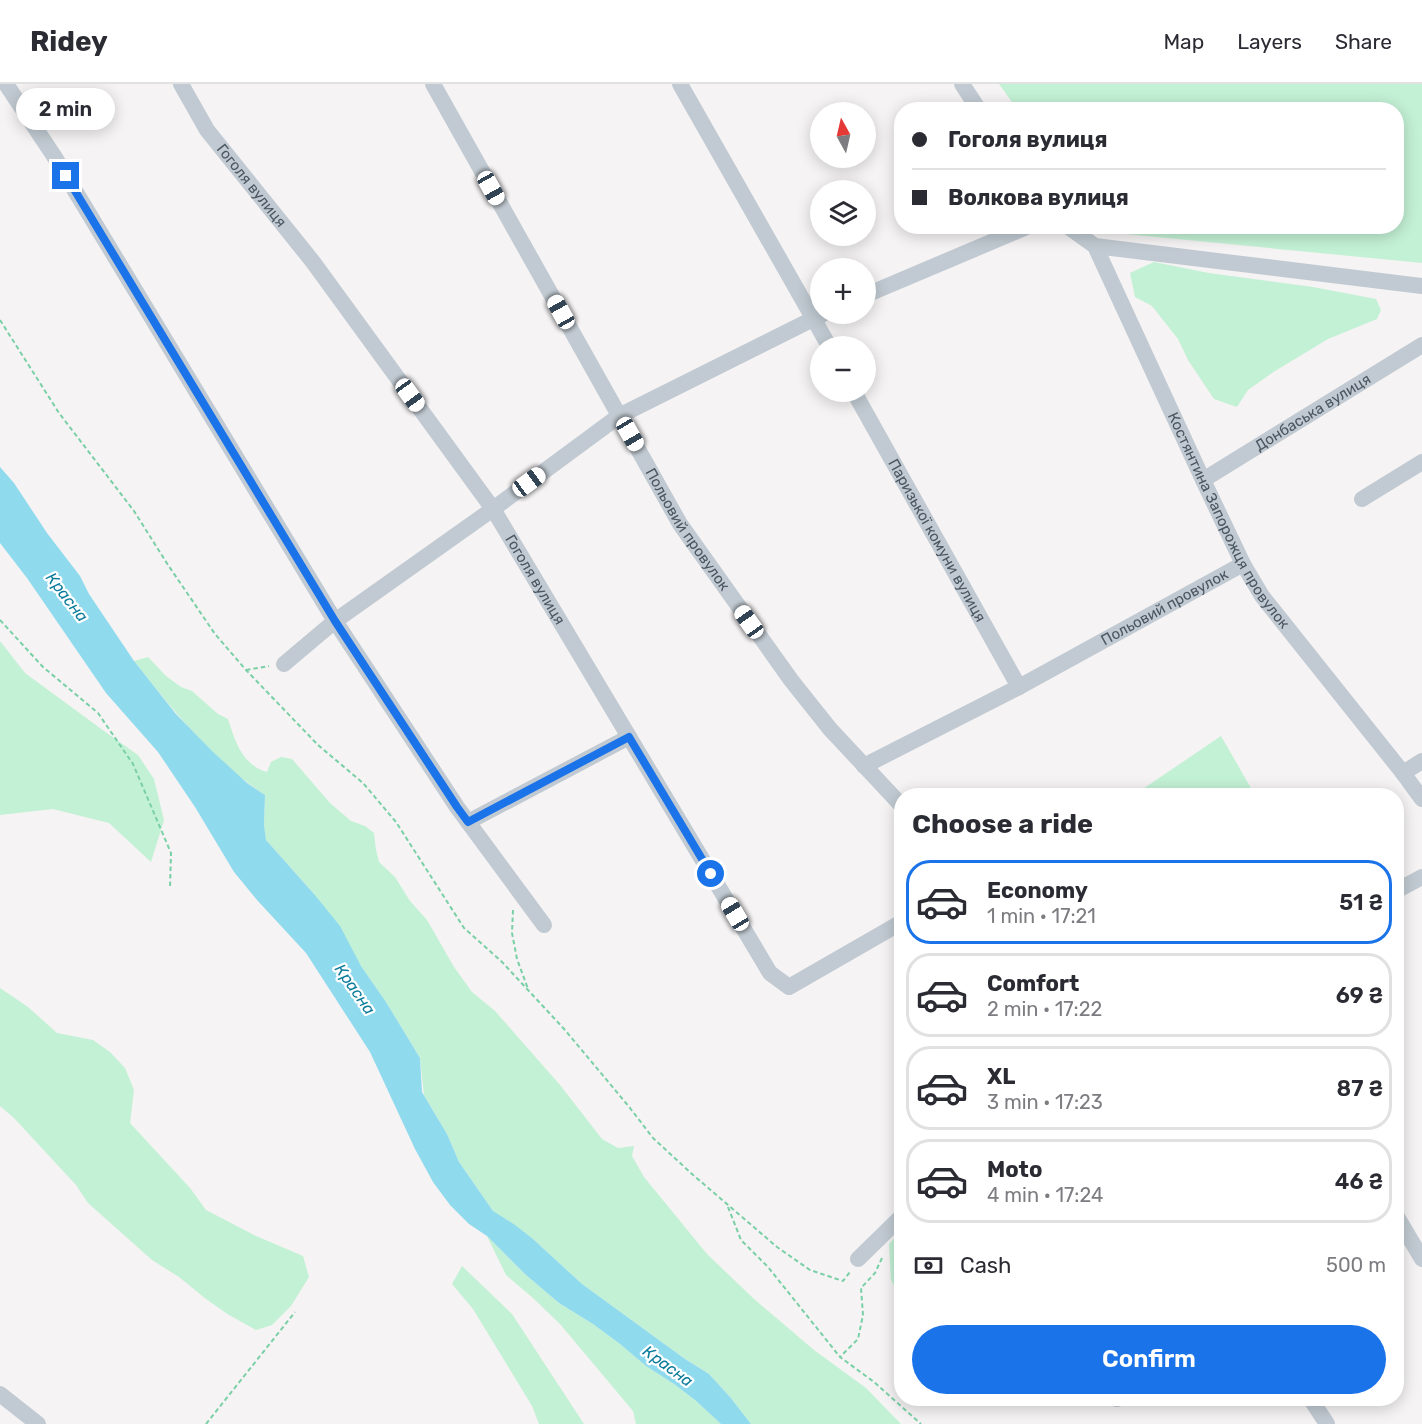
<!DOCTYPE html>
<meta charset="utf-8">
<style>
body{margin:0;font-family:Rubik,sans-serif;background:#f7f7f7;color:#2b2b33;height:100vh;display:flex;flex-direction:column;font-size:22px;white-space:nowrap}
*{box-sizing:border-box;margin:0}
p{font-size:20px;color:#7c7c81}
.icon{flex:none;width:33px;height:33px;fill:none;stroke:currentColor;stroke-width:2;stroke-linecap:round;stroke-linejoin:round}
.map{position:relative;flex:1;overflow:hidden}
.panel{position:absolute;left:894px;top:704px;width:510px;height:618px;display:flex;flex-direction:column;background:#fff;border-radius:24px;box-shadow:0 3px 15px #0003}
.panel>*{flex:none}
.banner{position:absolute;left:894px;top:18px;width:510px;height:132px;border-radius:24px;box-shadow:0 3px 15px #0003;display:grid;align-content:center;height:132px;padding:0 18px;background:#fff}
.needle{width:39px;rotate:352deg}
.controls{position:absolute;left:810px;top:18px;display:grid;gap:12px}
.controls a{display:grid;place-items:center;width:66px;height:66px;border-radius:50%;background:#fff;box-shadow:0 3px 15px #0003;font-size:30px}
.end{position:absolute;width:27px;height:27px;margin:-14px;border:8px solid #1a73e8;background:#fff;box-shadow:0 0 0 3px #fff}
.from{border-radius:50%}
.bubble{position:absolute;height:42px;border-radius:21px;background:#fff;box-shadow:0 3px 15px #0003;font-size:20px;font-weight:600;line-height:42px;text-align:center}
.car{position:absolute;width:18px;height:36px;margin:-18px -9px;border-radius:8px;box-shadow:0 0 4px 2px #0007;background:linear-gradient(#fff 24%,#345 0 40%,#fff 0 76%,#345 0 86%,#fff 0)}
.banner b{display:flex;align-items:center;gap:21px;height:57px;font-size:22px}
.banner b+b{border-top:2px solid #e1e1e2}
.banner i{width:15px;height:15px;background:#2b2b33}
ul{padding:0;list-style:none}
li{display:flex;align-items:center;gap:18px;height:84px;margin:0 12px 9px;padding:0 6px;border:3px solid #e1e1e2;border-radius:24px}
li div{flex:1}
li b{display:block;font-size:22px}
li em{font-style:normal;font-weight:600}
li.on{border-color:#1a73e8}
li>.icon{width:54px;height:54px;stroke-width:1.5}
h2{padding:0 18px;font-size:27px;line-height:72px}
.pay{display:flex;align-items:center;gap:15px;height:66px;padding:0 18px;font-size:22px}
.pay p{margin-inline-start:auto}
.action{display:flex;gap:12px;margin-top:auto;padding:12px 18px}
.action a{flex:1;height:69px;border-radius:36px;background:#1a73e8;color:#fff;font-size:24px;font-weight:600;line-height:69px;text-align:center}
header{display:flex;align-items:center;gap:36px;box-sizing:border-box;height:84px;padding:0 30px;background:#fff;border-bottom:2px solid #e1e1e2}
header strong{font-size:28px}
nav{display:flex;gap:33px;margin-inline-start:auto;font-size:21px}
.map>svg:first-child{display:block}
</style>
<header>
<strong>Ridey</strong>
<nav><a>Map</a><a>Layers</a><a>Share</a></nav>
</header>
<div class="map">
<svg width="1422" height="1340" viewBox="0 0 1422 1340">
<rect width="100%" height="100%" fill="#f5f3f3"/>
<path fill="#c3f1d5" d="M999,0H1422V179L1105,148L1102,143L1396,142V26L1017,25Z
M1154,178L1209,189L1313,203L1376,215L1381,226L1377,235L1328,255L1275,287L1248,306L1237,323L1214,315L1188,276L1178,255L1152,222L1135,213L1130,189Z
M0,557L25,589L104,647L138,671L154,695L164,736L151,778L109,739L53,725L0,731Z
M148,573L166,592L181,603L192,607L218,630L228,635C235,657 242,681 267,688L271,678L281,673L292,675L330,719L351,737L365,742L374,749L376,766L379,778L395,793L410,817L427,836L454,883L472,908L495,927L560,1001L602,1055L618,1064L634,1062L632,1072L644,1093L707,1170L753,1214L814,1266L866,1304L901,1340H751L730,1313L709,1290L685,1275L582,1200L533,1155L493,1127L459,1078L447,1050L424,1011L420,974L386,918L361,882L314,810L266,756L264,741L265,711C212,676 173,626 134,577Z
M1221,652L1255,711H1134Z
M0,904L28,923L57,949L93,956L110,968L125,984L134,1006L130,1039L190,1104L206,1126L256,1152L303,1172L309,1193L291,1222L272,1241L256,1246L229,1231L206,1215L179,1193L152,1176L88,1119L76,1101L14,1034L0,1022Z
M901,1147V1208H897L891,1196L889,1160Z
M487,1152L526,1191L559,1219L593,1240L620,1260L646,1282L674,1300L695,1316L721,1340H636L633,1327L560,1240L533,1214L506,1191Z
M462,1182L512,1230L584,1340H539L532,1322L473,1225L452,1200Z"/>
<path fill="#90daee" d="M0,383L14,399L47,449L80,492L89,510L134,577L176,630L212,667L247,699L265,711L264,741L266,756L314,810L340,842L361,882L386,918L420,974L422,1008L447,1050L459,1078L493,1127L515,1141L533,1155L582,1200L685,1275L709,1290L730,1313L751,1340H721L695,1316L674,1300L646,1282L620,1260L593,1240L559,1219L526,1191L487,1152L469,1140L450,1121L433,1098L415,1065L370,968L306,869L257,816L234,788L195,723L158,668L106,609L27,494L0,459Z"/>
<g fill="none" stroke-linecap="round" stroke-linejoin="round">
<path stroke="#7ad0a6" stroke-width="2" stroke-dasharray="4.5 3" stroke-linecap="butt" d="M0,236L59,329L134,427L168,481L215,550L246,586L318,661L363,699L396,738L464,844L502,878L565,946L630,1024L653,1054L692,1090L777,1163L810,1186L843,1197L850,1188
M0,536L43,583L98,629L133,680L171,769L170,804
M246,586L269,582
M513,826L512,849L517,875L528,905
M728,1123L741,1156L768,1183L840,1273
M882,1174L875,1189L861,1204L863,1231L858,1255L840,1273L874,1298L921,1340
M206,1340L295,1228"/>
<g stroke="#c1cad2" stroke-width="16">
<path d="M6,0L54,72L335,537L457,723L544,841"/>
<path id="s1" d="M181,0L207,46L313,178L493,425L770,889L789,903L902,838"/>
<path id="s2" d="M433,0L680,440L791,596L830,645L902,722"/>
<path d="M680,0L829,262"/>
<path d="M962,0L979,26"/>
<path id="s3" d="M1067,142L1095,162L1203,396L1243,480L1262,512L1403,689L1422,715"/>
<path d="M1095,162L1422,202"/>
<path d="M866,211L1029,142"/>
<path id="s4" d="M854,308L1019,603"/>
<path id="s5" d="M1203,396L1422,261"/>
<path d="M1362,415L1422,378"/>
<path d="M284,580L335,537L493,425L619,332L823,230"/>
<path id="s6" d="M864,682L1019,603L1243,480"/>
<path d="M1403,689L1422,677"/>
<path d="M468,738L629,653"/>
<path d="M1396,807L1422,793"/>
<path d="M1396,1131L1422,1175"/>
<path d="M858,1175L902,1132"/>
<path d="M0,1310L38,1340"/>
<path d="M1117,1314V1315"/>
<path d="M1310,1314L1327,1340"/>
</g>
</g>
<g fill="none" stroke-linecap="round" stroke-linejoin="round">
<path stroke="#1a73e8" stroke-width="8" d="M66,92L335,537L457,723L468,738L629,653L711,790"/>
</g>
<g text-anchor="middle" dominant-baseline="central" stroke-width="4.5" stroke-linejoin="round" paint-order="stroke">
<g font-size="15" fill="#4a5661" stroke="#fff">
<text stroke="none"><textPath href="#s1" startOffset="124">Гоголя вулиця</textPath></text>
<text stroke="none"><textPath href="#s5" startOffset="129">Донбаська вулиця</textPath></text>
<text stroke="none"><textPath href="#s3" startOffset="340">Костянтина Запорожця провулок</textPath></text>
<text stroke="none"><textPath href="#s2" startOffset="513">Польовий провулок</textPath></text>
<text stroke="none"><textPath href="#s4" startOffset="170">Паризької комуни вулиця</textPath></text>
<text stroke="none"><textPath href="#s1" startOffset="610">Гоголя вулиця</textPath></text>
<text stroke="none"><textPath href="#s6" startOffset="340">Польовий провулок</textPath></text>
</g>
<g font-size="16" font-style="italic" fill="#0c7c9b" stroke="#fff">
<text transform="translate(67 513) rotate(52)">Красна</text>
<text transform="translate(355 905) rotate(55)">Красна</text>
<text transform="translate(668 1282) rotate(36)">Красна</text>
</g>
</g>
</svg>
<div class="controls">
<a><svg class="needle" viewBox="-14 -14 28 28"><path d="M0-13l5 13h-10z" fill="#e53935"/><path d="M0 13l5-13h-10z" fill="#7c7c81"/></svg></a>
<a><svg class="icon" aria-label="layers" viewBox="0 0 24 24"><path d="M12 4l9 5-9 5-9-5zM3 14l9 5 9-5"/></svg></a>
<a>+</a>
<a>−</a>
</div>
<i class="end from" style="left:711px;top:790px"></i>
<i class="end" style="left:66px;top:92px"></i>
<div class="bubble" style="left:16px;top:4px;width:99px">2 min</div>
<i class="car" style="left:491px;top:104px;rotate:151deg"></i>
<i class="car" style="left:561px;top:228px;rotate:331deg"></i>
<i class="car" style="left:410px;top:311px;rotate:144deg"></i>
<i class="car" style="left:630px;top:350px;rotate:150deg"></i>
<i class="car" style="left:529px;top:398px;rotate:54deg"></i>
<i class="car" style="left:749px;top:538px;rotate:325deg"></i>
<i class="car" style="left:735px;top:830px;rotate:329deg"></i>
<div class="banner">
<b><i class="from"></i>Гоголя вулиця</b>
<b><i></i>Волкова вулиця</b>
</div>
<section class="panel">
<h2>Choose a ride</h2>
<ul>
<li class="on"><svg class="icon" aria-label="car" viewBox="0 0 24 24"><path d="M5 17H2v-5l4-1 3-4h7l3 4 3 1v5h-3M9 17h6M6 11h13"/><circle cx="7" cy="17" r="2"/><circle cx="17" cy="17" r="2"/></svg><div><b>Economy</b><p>1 min · 17:21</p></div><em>51 ₴</em></li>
<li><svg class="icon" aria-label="car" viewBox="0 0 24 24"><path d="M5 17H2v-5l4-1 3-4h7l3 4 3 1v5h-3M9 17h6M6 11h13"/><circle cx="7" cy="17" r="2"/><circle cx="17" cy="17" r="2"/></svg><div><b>Comfort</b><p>2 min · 17:22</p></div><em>69 ₴</em></li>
<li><svg class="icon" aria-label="car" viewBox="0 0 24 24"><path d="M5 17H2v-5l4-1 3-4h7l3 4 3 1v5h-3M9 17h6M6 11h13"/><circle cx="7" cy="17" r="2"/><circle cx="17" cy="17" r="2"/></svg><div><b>XL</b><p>3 min · 17:23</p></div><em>87 ₴</em></li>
<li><svg class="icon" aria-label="car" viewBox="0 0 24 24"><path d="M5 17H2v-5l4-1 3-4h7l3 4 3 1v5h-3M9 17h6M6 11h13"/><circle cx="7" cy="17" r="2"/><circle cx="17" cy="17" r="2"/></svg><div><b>Moto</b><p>4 min · 17:24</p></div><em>46 ₴</em></li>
</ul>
<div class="pay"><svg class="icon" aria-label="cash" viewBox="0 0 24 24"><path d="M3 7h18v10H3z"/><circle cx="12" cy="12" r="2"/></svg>Cash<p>500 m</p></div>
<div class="action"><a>Confirm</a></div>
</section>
</div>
